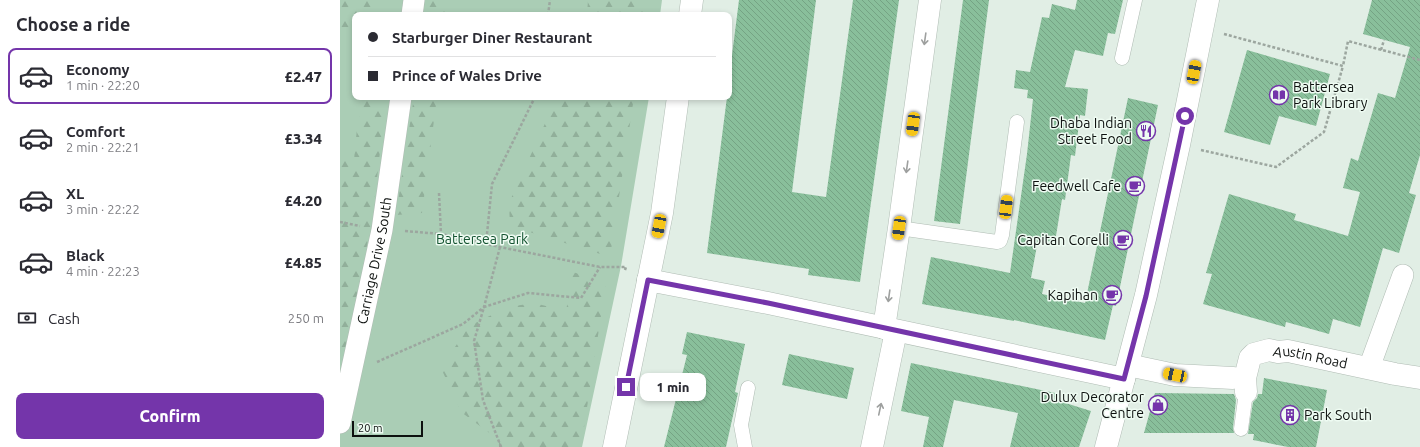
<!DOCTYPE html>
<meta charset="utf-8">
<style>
body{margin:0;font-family:Ubuntu,sans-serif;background:#f2f2f3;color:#2b2b33;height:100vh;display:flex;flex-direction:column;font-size:15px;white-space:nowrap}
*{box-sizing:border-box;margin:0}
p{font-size:13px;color:#7c7c81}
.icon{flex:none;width:22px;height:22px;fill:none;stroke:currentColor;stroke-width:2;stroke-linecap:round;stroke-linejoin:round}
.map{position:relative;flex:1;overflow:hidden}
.sheet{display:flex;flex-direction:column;background:#fff;width:340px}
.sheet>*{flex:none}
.banner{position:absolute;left:12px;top:12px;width:380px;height:88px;border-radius:8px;box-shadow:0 2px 6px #0003;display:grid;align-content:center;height:88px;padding:0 16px;background:#fff}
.scale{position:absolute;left:12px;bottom:10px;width:71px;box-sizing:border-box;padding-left:4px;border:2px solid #0d110f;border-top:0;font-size:11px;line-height:14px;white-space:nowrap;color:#0d110f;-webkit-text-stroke:3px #eefbf2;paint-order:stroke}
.end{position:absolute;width:18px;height:18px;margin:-9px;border:5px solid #7435aa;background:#fff;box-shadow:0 0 0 2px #fff}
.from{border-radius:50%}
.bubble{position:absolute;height:28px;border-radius:8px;background:#fff;box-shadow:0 2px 6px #0003;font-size:13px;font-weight:800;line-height:28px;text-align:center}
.car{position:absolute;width:12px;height:24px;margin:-12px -6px;border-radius:5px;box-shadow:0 0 3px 1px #0007;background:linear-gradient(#f5c518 24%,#345 0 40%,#f5c518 0 76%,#345 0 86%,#f5c518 0)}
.banner b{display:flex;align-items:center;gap:14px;height:38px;font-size:15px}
.banner b+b{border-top:1px solid #e1e1e2}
.banner i{width:10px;height:10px;background:#2b2b33}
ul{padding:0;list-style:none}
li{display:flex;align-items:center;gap:12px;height:56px;margin:0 8px 6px;padding:0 8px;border:2px solid transparent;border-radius:8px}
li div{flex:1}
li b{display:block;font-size:15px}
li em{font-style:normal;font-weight:800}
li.on{border-color:#7435aa}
li>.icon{width:36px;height:36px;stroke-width:1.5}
h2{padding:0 16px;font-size:18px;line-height:48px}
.pay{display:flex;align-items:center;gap:10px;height:44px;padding:0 16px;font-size:15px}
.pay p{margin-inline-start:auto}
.button{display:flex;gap:8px;margin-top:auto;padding:8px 16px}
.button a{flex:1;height:46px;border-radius:8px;background:#7435aa;color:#fff;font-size:16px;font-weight:800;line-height:46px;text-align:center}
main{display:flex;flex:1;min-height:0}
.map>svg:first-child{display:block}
</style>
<main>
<section class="sheet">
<h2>Choose a ride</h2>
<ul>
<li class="on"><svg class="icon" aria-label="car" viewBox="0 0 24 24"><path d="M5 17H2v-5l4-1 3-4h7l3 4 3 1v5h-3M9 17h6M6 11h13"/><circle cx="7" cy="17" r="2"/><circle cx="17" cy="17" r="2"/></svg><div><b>Economy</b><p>1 min · 22:20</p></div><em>£2.47</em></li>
<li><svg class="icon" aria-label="car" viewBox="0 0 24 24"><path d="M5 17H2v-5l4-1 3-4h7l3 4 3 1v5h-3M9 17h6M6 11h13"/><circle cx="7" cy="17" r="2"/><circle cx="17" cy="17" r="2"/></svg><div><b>Comfort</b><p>2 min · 22:21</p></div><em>£3.34</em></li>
<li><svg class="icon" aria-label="car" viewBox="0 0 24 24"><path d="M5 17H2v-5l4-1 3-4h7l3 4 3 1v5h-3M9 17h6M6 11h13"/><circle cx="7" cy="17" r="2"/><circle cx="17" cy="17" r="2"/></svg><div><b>XL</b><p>3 min · 22:22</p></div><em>£4.20</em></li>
<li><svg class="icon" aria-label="car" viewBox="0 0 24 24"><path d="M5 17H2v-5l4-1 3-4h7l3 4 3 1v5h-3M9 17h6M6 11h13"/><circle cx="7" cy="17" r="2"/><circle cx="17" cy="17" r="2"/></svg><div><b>Black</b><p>4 min · 22:23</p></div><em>£4.85</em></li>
</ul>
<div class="pay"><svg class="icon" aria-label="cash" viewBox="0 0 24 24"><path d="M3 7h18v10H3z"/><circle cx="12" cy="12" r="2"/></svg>Cash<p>250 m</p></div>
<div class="button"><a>Confirm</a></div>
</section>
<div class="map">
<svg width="1080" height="447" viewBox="0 0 1080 447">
<defs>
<pattern id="forest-firs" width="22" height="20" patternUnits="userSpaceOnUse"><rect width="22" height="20" fill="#aacdb5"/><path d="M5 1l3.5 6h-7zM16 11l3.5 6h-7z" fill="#91af9a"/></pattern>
<pattern id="building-back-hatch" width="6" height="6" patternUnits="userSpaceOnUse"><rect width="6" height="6" fill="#89bf9b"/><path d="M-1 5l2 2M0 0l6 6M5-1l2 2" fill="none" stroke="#75a384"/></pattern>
</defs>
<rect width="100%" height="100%" fill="#e1eee5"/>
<path fill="#aacdb5" d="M0,0H322L320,15H15V97H309L281,266L242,447H0Z"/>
<path fill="url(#forest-firs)" d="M0,0H46L33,15H15V33L0,39Z
M88,0H108L107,15H86Z
M248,0H308L306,15H247Z
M24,97H46L33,215L0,381V160H14L17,128Z
M74,97H97L82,213L56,215Z
M217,97H294L270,257L170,226L169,203Z
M233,272L266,283L241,447H159V440L121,412L101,368L129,326L168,307L194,303L226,311Z"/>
<path fill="url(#building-back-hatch)" d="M399,0H476L452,192L486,197L513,0H559L520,282L468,275L469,269L367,253L387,97H389V79Z
M623,0H649L620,224L594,221Z
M737,0H783L775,34L768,33L763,56L735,50L725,87L748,89L745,116L740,115L735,156L731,155L725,200L722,199L715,242L698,240L691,278L705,281L702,294L745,303L788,98L818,105L776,306L773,305L765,340L674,320V321L582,304L591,257L670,273L687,154L693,99L687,98L688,90L674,88L676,70L690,72L702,17L709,18L712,4L735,10Z
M1032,0H1080V155L1069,193L1076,195L1059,253L1043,248L1020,327L993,319L989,334L946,322L945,327L863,304L872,274L866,273L889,194L956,214L954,220L1008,236L1020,192L1003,188L1011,158L1018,161L1038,93L1055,98L1070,47L1023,34Z
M907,50L990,74L976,126L939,116L930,145L884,132Z
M347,332L405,344L395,392L398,393L386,447H324L347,355L342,354Z
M449,354L514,368L507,399L442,385Z
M571,363L720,394L719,401L751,411L739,447H670L678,413L614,400L603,447H583L589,417L561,411Z
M924,378L987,390L976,447H948L913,440L914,434H908L913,402L917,398L918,394H922Z
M815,393L894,394L896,400L893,428L894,433H804Z"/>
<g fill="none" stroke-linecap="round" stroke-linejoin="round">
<g stroke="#b0bcb4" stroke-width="15">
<path id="service" d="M782,58L795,0
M559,228L657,242L660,241L662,235L677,122
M901,429L906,392
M405,447L401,425L408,388"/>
</g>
<g stroke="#b0bcb4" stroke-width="22">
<g id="pedestrian">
<path d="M72,15L74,0"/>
<path d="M1029,368L1063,275"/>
<path id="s1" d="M0,423L42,230L61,97"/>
</g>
</g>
<g stroke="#b0bcb4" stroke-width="23">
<g id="minor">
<path d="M308,280L428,303L784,379"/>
<path d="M544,328L559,228L590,0"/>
<path d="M788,365L835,375L893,378"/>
<path id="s2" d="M906,392L905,378L910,358L914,354L929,350L938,352L948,351L1055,374L1080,378"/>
<path d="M532,447L556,331"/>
</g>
</g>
<g stroke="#b0bcb4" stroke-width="23">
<path id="tertiary" d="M350,15L352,0
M274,447L322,213L338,97"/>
</g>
<g stroke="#b0bcb4" stroke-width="23">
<path id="trunk" d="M766,447L806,295L839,145L868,0"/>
</g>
<path stroke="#9ca69f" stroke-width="2.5" stroke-dasharray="3 2" stroke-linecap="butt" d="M208,15L210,0
M884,34L1003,66L1008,41L1080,60
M1041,50L1044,40
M861,150L936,167L984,132L1003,66
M99,193L101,234
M0,222L20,226
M65,231L101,234L160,247L260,267H286L285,270
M146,244L152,184L195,97
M37,362L123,324L144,307L160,247
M161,447L143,400L134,341L144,307L188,293L241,298L260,267"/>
<use href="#service" stroke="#fff" stroke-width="14"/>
<use href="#pedestrian" stroke="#fff" stroke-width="21"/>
<use href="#minor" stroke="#fff" stroke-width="22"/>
<use href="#tertiary" stroke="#fff" stroke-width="22"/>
<use href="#trunk" stroke="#fff" stroke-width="22"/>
</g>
<defs><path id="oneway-shaft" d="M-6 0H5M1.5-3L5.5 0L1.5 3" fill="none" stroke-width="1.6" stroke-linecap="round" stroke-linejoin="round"/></defs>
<g stroke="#9ea09f">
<use href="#oneway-shaft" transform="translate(585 39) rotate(98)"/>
<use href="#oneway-shaft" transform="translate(567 167) rotate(98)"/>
<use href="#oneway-shaft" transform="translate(549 296) rotate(98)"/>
<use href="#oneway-shaft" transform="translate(540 409) rotate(-78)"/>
</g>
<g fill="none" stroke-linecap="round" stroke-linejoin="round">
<path stroke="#7435aa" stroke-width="5" d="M286,387L308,280L428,303L784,379L806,296L845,116"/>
</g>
<defs>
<g id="library-ring" transform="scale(1)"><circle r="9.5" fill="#eefbf2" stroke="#7435aa" stroke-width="1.5"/><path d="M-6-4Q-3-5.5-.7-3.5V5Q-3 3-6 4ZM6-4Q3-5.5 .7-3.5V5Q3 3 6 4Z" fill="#7435aa"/></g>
<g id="restaurant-ring" transform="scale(1)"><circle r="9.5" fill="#eefbf2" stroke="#7435aa" stroke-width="1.5"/><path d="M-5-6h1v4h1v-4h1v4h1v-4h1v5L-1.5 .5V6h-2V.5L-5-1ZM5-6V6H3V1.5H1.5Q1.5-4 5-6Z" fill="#7435aa"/></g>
<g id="cafe-ring" transform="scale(1)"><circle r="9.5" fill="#eefbf2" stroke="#7435aa" stroke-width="1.5"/><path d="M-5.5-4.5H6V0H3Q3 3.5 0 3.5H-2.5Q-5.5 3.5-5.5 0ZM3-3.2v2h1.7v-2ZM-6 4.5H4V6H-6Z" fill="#7435aa"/></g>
<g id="shop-ring" transform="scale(1)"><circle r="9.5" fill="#eefbf2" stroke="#7435aa" stroke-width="1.5"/><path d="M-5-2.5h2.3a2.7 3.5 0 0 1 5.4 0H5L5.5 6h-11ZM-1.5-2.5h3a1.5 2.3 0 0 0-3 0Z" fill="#7435aa"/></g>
<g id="building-ring" transform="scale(1)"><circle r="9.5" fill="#eefbf2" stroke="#7435aa" stroke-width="1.5"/><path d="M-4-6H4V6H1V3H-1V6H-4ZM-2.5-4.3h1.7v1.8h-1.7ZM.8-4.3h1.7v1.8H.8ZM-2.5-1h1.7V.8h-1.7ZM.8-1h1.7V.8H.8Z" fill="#7435aa"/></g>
</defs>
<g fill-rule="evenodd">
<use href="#library-ring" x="939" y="95"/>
<use href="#restaurant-ring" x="806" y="131"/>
<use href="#cafe-ring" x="795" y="186"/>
<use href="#cafe-ring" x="783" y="240"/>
<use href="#cafe-ring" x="772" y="295"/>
<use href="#shop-ring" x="818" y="405"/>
<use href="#building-ring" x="950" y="415"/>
</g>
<g text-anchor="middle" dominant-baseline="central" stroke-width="3" stroke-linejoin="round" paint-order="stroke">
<g font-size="14" fill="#0d110f" stroke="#eefbf2" text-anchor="end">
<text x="953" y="87" text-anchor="start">Battersea<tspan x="953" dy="16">Park Library</tspan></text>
<text x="792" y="123">Dhaba Indian<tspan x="792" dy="16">Street Food</tspan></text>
<text x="781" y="186">Feedwell Cafe</text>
<text x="769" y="240">Capitan Corelli</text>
<text x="758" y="295">Kapihan</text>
<text x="804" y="397">Dulux Decorator<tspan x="804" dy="16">Centre</tspan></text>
<text x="964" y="415" text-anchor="start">Park South</text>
</g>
<g font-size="14" fill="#145331" stroke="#eefbf2">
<text x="142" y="239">Battersea Park</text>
</g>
<g font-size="14" fill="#0d110f" stroke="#eefbf2">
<text stroke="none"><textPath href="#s1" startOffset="166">Carriage Drive South</textPath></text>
<text stroke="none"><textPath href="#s2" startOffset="98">Austin Road</textPath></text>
</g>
</g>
</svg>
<div class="scale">20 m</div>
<i class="end from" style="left:845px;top:116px"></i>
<i class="end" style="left:286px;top:387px"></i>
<div class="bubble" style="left:300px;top:373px;width:66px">1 min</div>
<i class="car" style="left:854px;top:72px;rotate:11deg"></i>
<i class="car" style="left:573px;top:124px;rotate:188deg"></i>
<i class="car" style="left:666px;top:207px;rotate:7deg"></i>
<i class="car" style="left:319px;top:226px;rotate:191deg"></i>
<i class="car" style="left:559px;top:228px;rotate:188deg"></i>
<i class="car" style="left:835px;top:375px;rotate:282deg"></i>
<div class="banner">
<b><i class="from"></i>Starburger Diner Restaurant</b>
<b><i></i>Prince of Wales Drive</b>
</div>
</div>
</main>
